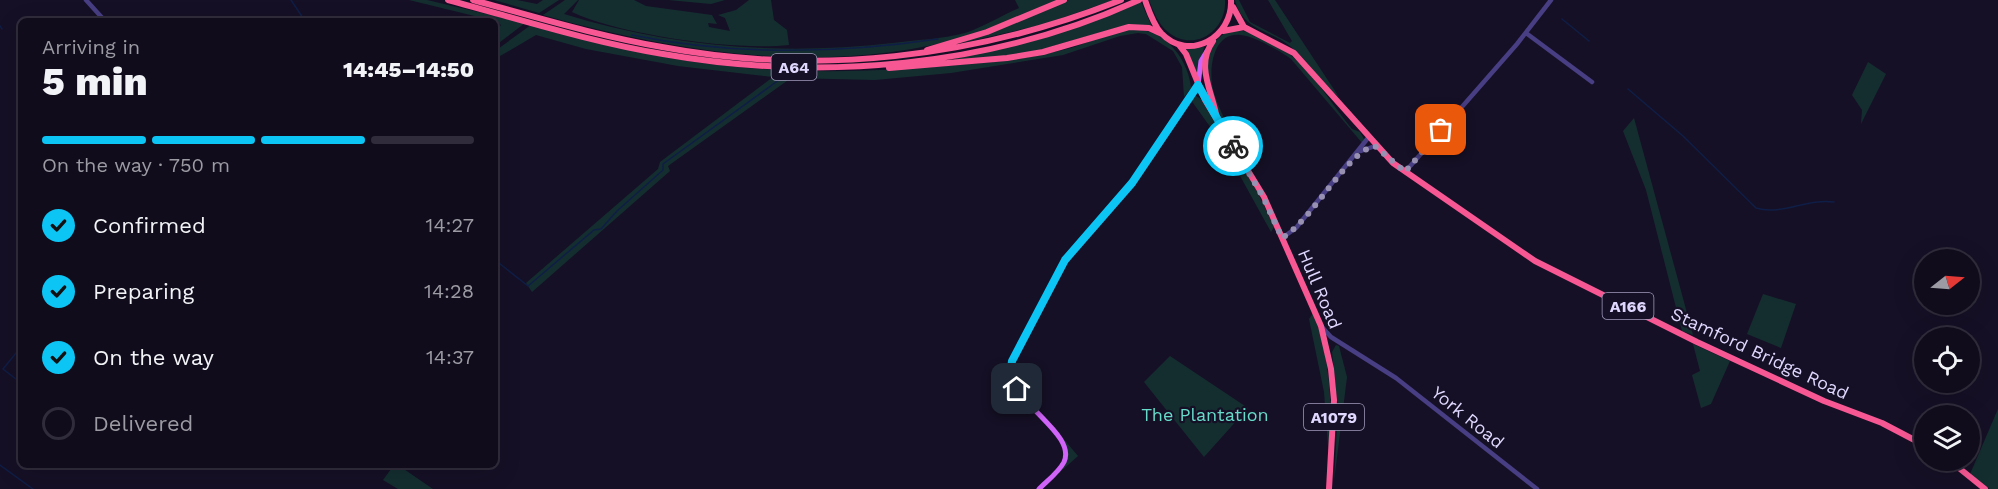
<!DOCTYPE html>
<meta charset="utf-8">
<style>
body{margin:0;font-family:"Work Sans",sans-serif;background:#191525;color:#f1f3f6;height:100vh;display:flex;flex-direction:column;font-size:22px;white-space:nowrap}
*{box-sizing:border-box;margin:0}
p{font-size:20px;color:#9c9ba3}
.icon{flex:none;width:33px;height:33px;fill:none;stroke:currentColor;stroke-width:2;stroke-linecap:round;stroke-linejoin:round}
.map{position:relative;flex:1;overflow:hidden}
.side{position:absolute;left:18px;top:18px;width:480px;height:450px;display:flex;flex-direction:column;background:#100c1c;border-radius:9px;box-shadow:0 6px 24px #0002,0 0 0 2px #302c3b}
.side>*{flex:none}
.needle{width:39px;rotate:73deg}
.buttons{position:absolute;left:1914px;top:249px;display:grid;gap:12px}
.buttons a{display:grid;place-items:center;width:66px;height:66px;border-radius:50%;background:#100c1c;box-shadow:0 6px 24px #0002,0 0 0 2px #302c3b;font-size:30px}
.pin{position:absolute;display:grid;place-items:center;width:51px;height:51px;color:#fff;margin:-26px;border-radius:12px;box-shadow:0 3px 9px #0006}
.courier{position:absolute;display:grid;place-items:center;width:60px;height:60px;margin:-30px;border:4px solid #0cc5f4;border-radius:50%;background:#fff;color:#222;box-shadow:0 2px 8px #0007}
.head em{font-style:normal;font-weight:800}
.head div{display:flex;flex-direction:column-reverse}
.head{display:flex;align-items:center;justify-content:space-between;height:102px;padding:0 24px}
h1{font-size:39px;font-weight:800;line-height:45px}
.bar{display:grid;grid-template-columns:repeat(4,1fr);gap:9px 6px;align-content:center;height:72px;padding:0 24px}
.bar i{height:8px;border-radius:4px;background:#302c3b}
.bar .selected{background:#0cc5f4}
.bar p{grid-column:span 4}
ol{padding:0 24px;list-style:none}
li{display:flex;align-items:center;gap:18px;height:66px}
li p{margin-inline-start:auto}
li .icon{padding:6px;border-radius:50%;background:#0cc5f4;color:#111;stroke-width:4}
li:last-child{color:#9c9ba3}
li i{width:33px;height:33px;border:3px solid #302c3b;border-radius:50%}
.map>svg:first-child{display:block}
</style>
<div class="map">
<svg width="1998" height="489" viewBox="0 0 1998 489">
<rect width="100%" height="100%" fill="#161026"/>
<path fill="#142e30" d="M409,0H427L525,23L495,46V32L501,25L495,21Z
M494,0H517L537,4L543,0H559L539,13Z
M565,0H578L564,14C671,47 781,56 893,43C916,40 942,39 965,33C983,27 1001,16 1019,8L1015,0H1059C1030,12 1000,27 970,36C828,76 682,54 543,15Z
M579,0H634L646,6L712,15L717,24L708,23L709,27L730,31L725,18L718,15L736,10L749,0H771L774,20L787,30L789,45C735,51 621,35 572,12Z
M668,0H725L711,4Z
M1069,0H1114L1041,25L952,45L982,36Z
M1149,0H1225C1227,31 1194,53 1168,32C1158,24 1154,12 1149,0Z
M1235,0H1239L1250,22L1290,43L1292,41L1268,0H1275L1339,97C1320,83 1309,61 1290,46C1269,29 1243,31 1235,0Z
M1141,2L1152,27L1130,24L1025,54L954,62V59L1100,19Z
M531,25C585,38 640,54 695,62C790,76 886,72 982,63C1010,61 1039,56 1067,49C1090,43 1117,27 1141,30C1168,33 1189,62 1191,88L1184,97L1182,67L1173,51L1146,34L1138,33L1120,36L1063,55L951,73L875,80L791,78L668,166L670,171L532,292L526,283L658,169L660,162L773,77L678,66L586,49L536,35L495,59V51Z
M1239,30C1300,45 1317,86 1352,129L1360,132L1365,141L1363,144L1291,59C1280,51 1254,36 1241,35C1211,31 1208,74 1214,93C1223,122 1242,149 1257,176L1215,106L1205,67L1213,43L1226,32Z
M1204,47L1198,78L1186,48Z
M1868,62L1886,74L1861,124L1862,110L1852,95Z
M1196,96L1201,99L1253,182L1274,227L1271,232L1223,145L1191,100Z
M1634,118L1693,335L1682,331L1646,190L1623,131Z
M1763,294L1796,304L1781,348L1747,334Z
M1314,312C1335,378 1332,421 1327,489L1328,446L1324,392L1309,319Z
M1693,344L1730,361L1711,404L1701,408L1692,375L1700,371Z
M1336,345L1339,346L1347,377L1334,481L1338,410L1332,352Z
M1170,356L1248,408L1204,457L1144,382Z
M1998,409V489H1990L1970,474Z
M1062,437L1078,456L1041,489L1065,462Z
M394,465H398L433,489H398L383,480Z"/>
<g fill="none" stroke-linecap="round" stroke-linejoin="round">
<path stroke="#0f1e46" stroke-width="1.5" d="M291,0L305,21
M1562,19L1589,41
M0,26L2,29
M632,35C734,56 836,54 938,39
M1628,89L1683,136L1756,208C1782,216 1807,198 1834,202
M495,260L528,286L594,230L601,229L617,211L663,170V164L783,77
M21,347L3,369L21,383
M0,465L33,489"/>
<path stroke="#473e83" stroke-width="4.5" d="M86,0L105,21
M1526,33L1592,82
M1361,151L1375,146
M1405,172L1517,44L1551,0
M1282,238L1296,228L1368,138
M1322,327L1331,337L1396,378L1537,489"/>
<path stroke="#d063f8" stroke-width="5" d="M1039,489C1047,481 1059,472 1064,462C1078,431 1001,400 1012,361L1065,259L1132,183L1198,85L1201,61L1207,51"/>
<path stroke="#f75894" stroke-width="6" d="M448,0C519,19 590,42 663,54C821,82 992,67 1139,0
M473,0C536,17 598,36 662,47C817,76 975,58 1121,0
M1145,0C1149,11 1153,24 1161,33C1189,63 1233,37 1231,0
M1233,7L1244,27
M1223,31L1244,27L1294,53L1393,163L1535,261L1697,342L1824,401L1882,423L1924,445
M1213,41C1196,65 1211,89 1216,114
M1179,45L1186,54L1205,100L1264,197L1321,326L1331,369L1334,400L1329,489
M927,50L987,32L1064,0
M889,68L1007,58L1043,52L1129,27L1149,28L1162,34
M1949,460L1985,489"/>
</g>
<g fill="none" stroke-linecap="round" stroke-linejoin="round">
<path stroke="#9991b2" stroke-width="6" stroke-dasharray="0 10.8" d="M1233,146L1263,197L1282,238C1313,220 1347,151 1375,146L1405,172L1441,130"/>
<path stroke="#0cc5f4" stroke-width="8" d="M1017,389L1010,377L1012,361L1065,260L1132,183L1198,85L1233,146"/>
</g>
<g text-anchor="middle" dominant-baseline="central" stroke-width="4.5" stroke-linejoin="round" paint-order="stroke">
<g fill="#161026" stroke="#a39bbc" stroke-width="1.5">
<rect x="771.5" y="54" width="45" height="26" rx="4.5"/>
<rect x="1602.5" y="293" width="51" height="26" rx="4.5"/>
<rect x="1304" y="404" width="60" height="26" rx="4.5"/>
</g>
<g font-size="16" font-weight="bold" fill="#dfd7fd">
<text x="794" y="67">A64</text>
<text x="1628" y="306">A166</text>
<text x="1334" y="417">A1079</text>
</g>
<g font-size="18" fill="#dfd7fd" stroke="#161026">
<text transform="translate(1320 289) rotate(67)">Hull Road</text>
<text transform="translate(1760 353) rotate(25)">Stamford Bridge Road</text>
<text transform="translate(1468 417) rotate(39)">York Road</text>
</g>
<g font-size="18" fill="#66dbc9" stroke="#161026">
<text x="1205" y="414">The Plantation</text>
</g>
</g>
</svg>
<div class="buttons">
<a><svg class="needle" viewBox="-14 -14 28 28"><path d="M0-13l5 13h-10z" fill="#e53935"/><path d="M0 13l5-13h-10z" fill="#9c9ba3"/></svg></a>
<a><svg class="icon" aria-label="locate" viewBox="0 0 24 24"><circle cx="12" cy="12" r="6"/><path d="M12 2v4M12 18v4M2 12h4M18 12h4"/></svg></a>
<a><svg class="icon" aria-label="layers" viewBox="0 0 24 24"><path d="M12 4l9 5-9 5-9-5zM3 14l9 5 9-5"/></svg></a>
</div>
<div class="pin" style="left:1441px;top:130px;background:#ea580c"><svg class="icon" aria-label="bag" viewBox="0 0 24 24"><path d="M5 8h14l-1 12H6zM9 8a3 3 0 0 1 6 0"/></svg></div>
<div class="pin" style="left:1017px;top:389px;background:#1f2937"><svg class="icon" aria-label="home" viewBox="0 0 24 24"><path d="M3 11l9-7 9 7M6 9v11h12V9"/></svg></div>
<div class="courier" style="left:1233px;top:146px"><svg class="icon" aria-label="bike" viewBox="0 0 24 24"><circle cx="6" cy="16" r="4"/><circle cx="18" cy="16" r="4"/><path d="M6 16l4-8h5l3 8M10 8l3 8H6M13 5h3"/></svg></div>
<section class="side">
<div class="head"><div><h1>5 min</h1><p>Arriving in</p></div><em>14:45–14:50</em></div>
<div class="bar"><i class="selected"></i><i class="selected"></i><i class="selected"></i><i></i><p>On the way · 750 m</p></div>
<ol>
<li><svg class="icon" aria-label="check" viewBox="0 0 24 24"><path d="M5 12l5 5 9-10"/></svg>Confirmed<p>14:27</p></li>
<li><svg class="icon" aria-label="check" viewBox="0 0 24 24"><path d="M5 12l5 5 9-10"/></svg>Preparing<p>14:28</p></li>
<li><svg class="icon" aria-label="check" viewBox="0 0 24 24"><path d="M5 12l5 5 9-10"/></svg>On the way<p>14:37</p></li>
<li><i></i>Delivered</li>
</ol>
</section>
</div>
